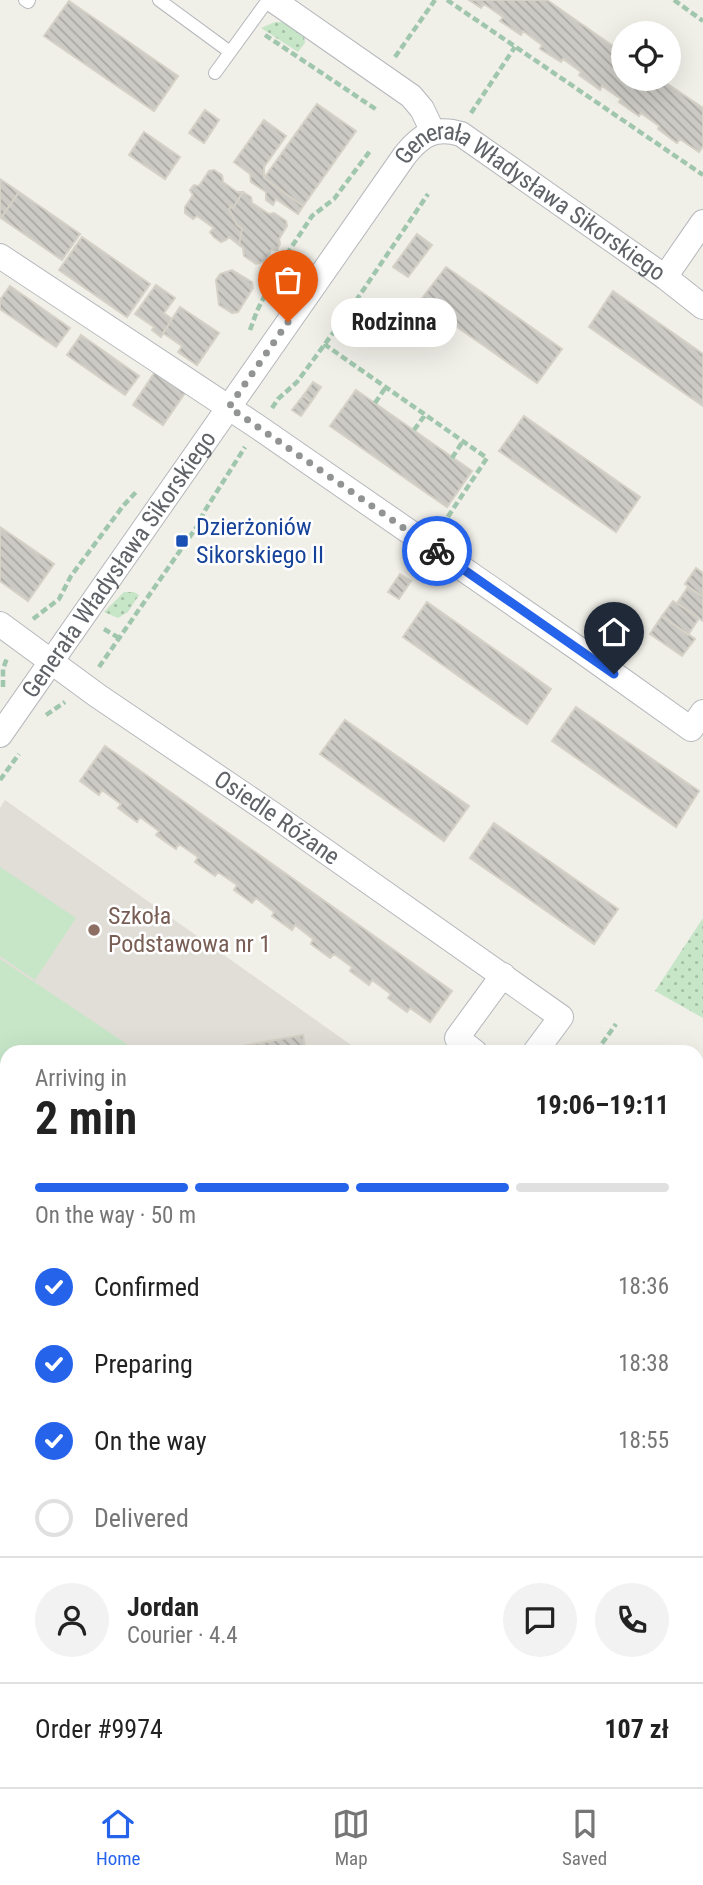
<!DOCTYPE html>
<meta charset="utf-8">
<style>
body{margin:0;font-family:"Roboto Condensed",sans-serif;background:#f2f2f2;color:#222;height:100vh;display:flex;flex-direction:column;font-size:26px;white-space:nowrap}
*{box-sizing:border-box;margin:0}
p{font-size:23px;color:#767676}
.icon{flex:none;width:38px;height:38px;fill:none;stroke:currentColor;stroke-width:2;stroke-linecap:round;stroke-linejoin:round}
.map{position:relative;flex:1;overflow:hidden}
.drawer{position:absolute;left:0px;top:1045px;width:704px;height:744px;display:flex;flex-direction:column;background:#fff;border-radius:21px 21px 0 0;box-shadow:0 7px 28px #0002}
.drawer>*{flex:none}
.fabs{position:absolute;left:611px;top:21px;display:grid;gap:14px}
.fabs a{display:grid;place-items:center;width:70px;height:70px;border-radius:50%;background:#fff;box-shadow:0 7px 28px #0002;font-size:35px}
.pin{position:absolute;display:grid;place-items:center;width:60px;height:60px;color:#fff;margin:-72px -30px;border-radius:50% 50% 50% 0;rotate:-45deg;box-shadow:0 0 7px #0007}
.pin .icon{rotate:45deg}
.courier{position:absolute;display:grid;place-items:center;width:70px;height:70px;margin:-35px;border:5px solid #2563eb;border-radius:50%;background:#fff;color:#222;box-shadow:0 2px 9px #0007}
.bubble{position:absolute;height:49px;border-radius:24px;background:#fff;box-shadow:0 7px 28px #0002;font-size:23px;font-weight:700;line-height:49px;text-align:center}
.head em{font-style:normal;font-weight:700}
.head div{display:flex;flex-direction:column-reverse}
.head{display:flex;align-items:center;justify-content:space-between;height:119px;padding:0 35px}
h1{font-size:46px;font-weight:700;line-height:52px}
.bar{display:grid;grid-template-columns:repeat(4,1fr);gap:10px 7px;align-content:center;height:84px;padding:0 35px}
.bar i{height:9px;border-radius:5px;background:#e0e0e0}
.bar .selected{background:#2563eb}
.bar p{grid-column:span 4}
.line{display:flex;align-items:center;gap:18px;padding:0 35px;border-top:2px solid #e0e0e0}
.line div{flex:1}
.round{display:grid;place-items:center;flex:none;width:74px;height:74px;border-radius:37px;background:#f2f2f2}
ol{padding:0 35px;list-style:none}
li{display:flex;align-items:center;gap:21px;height:77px}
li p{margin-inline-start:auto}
li .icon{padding:7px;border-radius:50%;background:#2563eb;color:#fff;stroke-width:4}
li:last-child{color:#767676}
li i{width:38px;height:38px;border:4px solid #e0e0e0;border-radius:50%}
.tabs{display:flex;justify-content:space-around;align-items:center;height:98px;border-top:2px solid #e0e0e0;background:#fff;font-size:19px;color:#767676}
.tabs a{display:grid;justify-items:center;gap:4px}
.tabs .selected{color:#2563eb}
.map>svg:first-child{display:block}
</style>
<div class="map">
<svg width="703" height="1787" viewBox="0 0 703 1787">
<defs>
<pattern id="green-dots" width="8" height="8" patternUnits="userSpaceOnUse" patternTransform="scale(1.75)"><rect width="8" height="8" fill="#c7e6c8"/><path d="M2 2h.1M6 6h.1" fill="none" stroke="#a5bea6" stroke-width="1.8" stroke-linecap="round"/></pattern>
<pattern id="building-back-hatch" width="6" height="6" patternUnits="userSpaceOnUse" patternTransform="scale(1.75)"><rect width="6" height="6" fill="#cccac4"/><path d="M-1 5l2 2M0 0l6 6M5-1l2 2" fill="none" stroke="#a9a8a3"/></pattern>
</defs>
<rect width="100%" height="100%" fill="#f0efe8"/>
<path fill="#e0ded6" d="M5,800L361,1052H7V1152L0,1144V808Z
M696,1307L699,1319L703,1322V1569L697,1578Z"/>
<path fill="url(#green-dots)" d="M275,22H283L304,36L305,43L298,52L261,28Z
M124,592H134L139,595L128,612L118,618L104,612Z
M703,918V1018L655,991Z"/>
<path fill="#c7e6c8" d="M0,867L76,918L35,980L0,956Z
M0,959L134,1049L133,1052H7V1103L0,1099Z"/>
<path fill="url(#building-back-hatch)" stroke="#d5d1c7" stroke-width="2" d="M469,0H547L623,53V79H660L703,108V146L699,152L680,139L677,143L658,129L659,126L641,113L639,116L619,102L621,99L602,86L600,90L579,75L581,72L563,59L561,62L540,49L542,45L523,31L521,35L500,21L503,17L484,4L481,8Z
M69,1L178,76L154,111L44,36Z
M317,104L356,131L303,206L264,178Z
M205,110L219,120L204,143L189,133Z
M264,120L286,136L264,167V178L303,206L298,214L276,199L273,205L266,200V192L251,182L250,174L234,162Z
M144,132L180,157L165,179L129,155Z
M214,170L222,175L223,182L237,192H243L233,208L231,206L229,209L237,225L242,229L239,245L229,237L226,240L221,242L214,237L210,232L214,228L197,216L193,219L185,213V207L193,195L190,190L194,185L199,186L209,171Z
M0,179L19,192L1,218L0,217Z
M19,192L80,234L62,260L1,218Z
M243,192L251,197L252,203L269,214L274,213L286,221L287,226L279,239L280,244L277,250H271L266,261L256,264L244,256L243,248L239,245L242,229L237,225L229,209L231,206L233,208Z
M417,234L432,245L408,277L393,267Z
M82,237L150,284L127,317L59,270Z
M446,267L562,349L537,383L420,301Z
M232,270L252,282L253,288L238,312L232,313L219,305L216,280L220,274Z
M156,285L175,298L164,313L172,319L161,337L152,330L154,327L135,314Z
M10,286L70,328L56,347L0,309V300Z
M613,291L703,354V406L589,327Z
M180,307L219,333L197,365L178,352L182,346L163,333Z
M366,310L379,319L364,340L352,331Z
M81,335L139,376L125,395L67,355Z
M157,369L187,390L163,425L133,405Z
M313,382L321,387L311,402L303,396Z
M356,390L472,471L447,507L330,426Z
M303,396L311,402L301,416L292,410Z
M524,416L640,497L616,532L499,451Z
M0,527L54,564L28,601L0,581Z
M696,568L703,573V597L685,584Z
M400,574L411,581L399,599L388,592Z
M688,587L703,597V621L677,603Z
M673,601L699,618L688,635L662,616Z
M427,602L551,689L527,724L403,637Z
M662,616L695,639L682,656L650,634Z
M576,707L699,791L676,827L552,741Z
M345,720L469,806L444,841L320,754Z
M105,746L452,991L430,1022L410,1008L407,1012L388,998L391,994L372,980L369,985L350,971L352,967L334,954L330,958L311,944L313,939L295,925L292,930L272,916L274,912L256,898L252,903L234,890L237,885L218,872L215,876L195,862L198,857L179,844L176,849L156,835L159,831L140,817L137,822L118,808L121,804L102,790L99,795L80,781Z
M494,823L618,909L594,944L470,858Z
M303,1035L306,1052H209Z
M0,1413L7,1418V1468L0,1463Z
M7,1527V1574L0,1569V1537Z
M71,1782H204L200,1787H79Z
M611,1782H694L702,1787H618Z"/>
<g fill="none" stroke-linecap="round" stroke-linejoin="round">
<defs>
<path id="lane" d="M25,0L28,2L29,0
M159,0L230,52
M215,73L268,0
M0,1185L7,1195"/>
<g id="street">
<path d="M273,0L411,96L422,109L433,132"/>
<path d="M0,256L258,427L583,652L691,729L703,712"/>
<path d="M665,277L703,307"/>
<path id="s1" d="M0,624L98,696L271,813L561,1017L535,1052"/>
<path id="s2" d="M0,735L405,155C421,135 435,126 461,134L665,277L703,222"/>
<path d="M475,1052L457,1038L503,975"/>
<path d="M501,1782L509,1787"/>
<path d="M264,1787L267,1782"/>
</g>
</defs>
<use href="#lane" stroke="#b5b8bc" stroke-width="14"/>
<use href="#street" stroke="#b5b8bc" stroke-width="26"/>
<path stroke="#a0c7ad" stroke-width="4.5" stroke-dasharray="7 3.5" stroke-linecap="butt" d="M447,0L703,175
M674,0L703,21
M265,35L377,110
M395,57L435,0
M471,113L515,47
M347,314L358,321
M250,330L257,311L281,263L312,216L334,199L370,151
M324,344L487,458L441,527
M375,403L386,387
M272,408L278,399L297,382L347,314L428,194
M414,430L425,415
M452,458L463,441
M33,619L59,599L71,576L123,506L137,491
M104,629L119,638
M99,667L198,525L204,512L245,447
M3,687V669L7,658
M46,715L65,702
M0,780L19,754
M596,1052L616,1024
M0,1233L7,1238
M696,1250L703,1241
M696,1259L703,1272
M0,1499L7,1503
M696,1607L703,1598
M451,1782L459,1787
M0,1783L6,1787
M563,1787L568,1782"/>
<use href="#lane" stroke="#fff" stroke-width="12"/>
<use href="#street" stroke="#fff" stroke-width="24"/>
</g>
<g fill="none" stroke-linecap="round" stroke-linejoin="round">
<path stroke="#929494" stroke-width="7" stroke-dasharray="0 12.6" d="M288,322L229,407L437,551"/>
<path stroke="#2563eb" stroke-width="9" d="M437,551L614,674"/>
</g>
<rect fill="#1a4fb4" stroke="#fff" stroke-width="2.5" x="175" y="534" width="14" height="14" rx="3.5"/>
<circle fill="#8d6e63" stroke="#fff" stroke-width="2.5" cx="94" cy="930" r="7"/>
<g text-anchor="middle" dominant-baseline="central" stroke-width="5" stroke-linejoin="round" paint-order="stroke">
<g font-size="24" fill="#5f6367" stroke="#fff">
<text stroke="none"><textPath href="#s2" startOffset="859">Generała Władysława Sikorskiego</textPath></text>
<text stroke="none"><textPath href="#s2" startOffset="208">Generała Władysława Sikorskiego</textPath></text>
<text stroke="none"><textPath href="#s1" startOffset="338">Osiedle Różane</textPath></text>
</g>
<g font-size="24" fill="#164399" stroke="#fff" text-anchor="start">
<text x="196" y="527">Dzierżoniów<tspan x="196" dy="28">Sikorskiego II</tspan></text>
</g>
<g font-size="24" fill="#785e54" stroke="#fff" text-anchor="start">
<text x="108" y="916">Szkoła<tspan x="108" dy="28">Podstawowa nr 1</tspan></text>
</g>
</g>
</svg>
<div class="fabs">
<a><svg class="icon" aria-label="locate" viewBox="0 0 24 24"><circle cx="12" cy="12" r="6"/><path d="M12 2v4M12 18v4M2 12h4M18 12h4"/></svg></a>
</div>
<div class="pin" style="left:288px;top:322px;background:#ea580c"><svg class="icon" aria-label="bag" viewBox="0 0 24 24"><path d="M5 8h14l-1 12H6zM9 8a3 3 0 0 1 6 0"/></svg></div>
<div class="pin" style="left:614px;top:674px;background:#1f2937"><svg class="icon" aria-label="home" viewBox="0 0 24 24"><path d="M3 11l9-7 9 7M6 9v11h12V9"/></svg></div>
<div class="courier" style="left:437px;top:551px"><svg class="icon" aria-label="bike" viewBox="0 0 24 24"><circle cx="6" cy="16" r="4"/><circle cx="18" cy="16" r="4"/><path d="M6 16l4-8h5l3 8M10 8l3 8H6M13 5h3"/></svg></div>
<div class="bubble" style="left:331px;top:298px;width:126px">Rodzinna</div>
<section class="drawer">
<div class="head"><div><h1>2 min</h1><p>Arriving in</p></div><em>19:06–19:11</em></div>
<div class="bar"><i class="selected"></i><i class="selected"></i><i class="selected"></i><i></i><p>On the way · 50 m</p></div>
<ol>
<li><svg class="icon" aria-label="check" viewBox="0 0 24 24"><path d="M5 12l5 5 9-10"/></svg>Confirmed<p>18:36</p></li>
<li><svg class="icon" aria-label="check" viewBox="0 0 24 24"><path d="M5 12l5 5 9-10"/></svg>Preparing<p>18:38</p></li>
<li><svg class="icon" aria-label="check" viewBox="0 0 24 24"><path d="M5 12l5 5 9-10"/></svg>On the way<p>18:55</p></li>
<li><i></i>Delivered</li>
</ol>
<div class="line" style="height:126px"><a class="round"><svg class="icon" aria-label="person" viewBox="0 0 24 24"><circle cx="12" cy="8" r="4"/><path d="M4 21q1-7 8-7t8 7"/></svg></a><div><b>Jordan</b><p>Courier · 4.4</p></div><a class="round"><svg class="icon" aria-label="chat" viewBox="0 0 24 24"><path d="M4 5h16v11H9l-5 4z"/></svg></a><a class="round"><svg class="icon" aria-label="phone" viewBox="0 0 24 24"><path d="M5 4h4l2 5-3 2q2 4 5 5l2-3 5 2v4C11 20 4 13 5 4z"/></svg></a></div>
<div class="line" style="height:91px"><div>Order #9974</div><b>107 zł</b></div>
</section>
</div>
<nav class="tabs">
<a class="selected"><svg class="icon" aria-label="home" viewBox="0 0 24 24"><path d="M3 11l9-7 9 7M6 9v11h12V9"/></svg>Home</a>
<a><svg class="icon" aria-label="map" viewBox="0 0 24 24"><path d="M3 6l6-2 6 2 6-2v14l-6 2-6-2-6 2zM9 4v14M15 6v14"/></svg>Map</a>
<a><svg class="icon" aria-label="saved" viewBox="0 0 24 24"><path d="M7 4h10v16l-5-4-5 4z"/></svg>Saved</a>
</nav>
